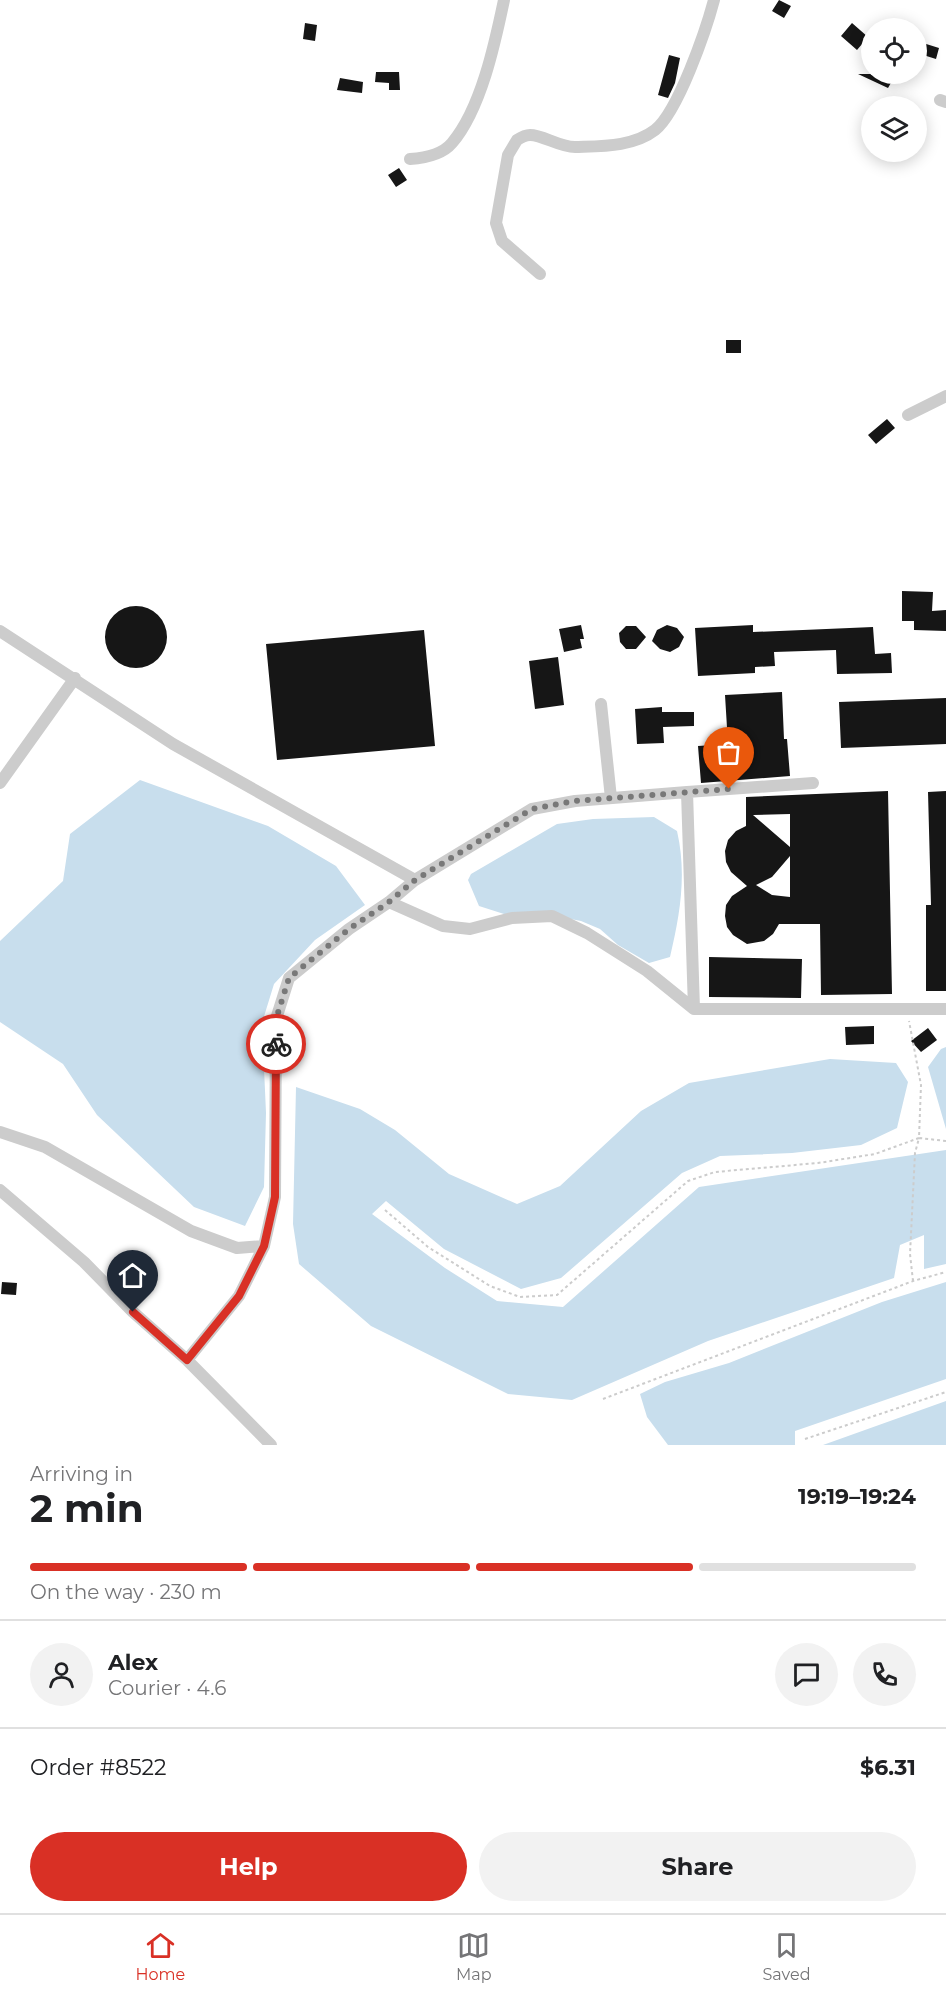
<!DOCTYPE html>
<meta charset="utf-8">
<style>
body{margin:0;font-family:Montserrat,sans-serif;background:#f2f2f2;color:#202124;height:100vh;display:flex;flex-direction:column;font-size:22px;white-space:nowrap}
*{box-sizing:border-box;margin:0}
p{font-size:20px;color:#757577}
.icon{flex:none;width:33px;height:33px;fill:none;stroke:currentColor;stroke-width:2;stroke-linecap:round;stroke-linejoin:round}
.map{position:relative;height:1445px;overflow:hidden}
.details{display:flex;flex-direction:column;background:#fff;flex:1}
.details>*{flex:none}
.buttons{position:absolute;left:861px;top:18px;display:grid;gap:12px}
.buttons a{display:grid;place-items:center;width:66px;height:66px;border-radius:50%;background:#fff;box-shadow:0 3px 15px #0003;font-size:30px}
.pin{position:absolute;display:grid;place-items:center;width:51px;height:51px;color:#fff;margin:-62px -26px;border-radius:50% 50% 50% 0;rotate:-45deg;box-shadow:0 0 6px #0007}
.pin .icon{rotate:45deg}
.courier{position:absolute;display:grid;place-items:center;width:60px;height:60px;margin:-30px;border:4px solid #d93025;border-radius:50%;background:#fff;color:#222;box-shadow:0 2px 8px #0007}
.headline em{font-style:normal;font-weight:700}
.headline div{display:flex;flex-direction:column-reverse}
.headline{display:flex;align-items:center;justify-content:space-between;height:102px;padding:0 30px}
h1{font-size:39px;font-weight:700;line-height:45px}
.bar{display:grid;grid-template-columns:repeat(4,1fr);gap:9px 6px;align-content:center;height:72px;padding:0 30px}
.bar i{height:8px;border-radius:4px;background:#e0e0e0}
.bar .current{background:#d93025}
.bar p{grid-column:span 4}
.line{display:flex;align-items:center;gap:15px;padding:0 30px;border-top:2px solid #e0e0e0}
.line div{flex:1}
.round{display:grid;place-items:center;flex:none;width:63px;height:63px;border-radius:32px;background:#f2f2f2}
.button{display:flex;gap:12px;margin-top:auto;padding:12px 30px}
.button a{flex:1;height:69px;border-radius:36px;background:#d93025;color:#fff;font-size:24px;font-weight:700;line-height:69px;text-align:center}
.button a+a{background:#f2f2f2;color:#202124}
.menu{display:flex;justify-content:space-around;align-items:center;height:84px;border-top:2px solid #e0e0e0;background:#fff;font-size:16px;color:#757577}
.menu a{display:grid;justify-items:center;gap:3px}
.menu .current{color:#d93025}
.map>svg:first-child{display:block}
</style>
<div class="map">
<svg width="946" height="1445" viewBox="0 0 946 1445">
<rect width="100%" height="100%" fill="#fff"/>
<path fill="#c8deed" d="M140,780L268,826L336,866L365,905L315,940L274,984L262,1023L266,1113L264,1187L245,1226L194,1207L97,1115L63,1064L0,1022V941L63,881L70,834Z
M654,817L677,831C687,874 680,915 670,957L649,963L618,945L600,929L581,921L545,914H504L479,906L468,880L471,874L557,824L593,819Z
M946,1047V1129L928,1067L941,1049Z
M830,1059L896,1063L908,1082L897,1128L861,1145L792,1153L720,1156L682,1173L561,1278L521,1289L444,1249L386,1201L372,1214L445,1268L497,1301L563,1307L699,1187L946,1150V1264L924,1269V1235L900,1245L894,1278L708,1341L572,1400L508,1394L371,1326L299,1264L293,1224L296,1087L360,1109L395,1130L449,1174L517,1204L560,1186L641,1111L689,1083Z
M946,1282V1379L795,1431V1445H668L647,1417L640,1394L665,1382L729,1363L882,1302Z
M946,1401V1445H823Z"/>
<path fill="#161616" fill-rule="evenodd" d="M779,0L791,6L784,18L772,11Z
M305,23L317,25L315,41L303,39Z
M852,23L868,37L857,50L841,36Z
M923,43L939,48L936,59L920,54Z
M669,55L680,58L675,83L668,98L658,95Z
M376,72H399L400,90H389V83L375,82Z
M858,74H896L888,88Z
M340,78L363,82L362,93L337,90Z
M399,168L407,180L396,187L388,175Z
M726,340H741V353H726Z
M887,419L895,428L876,444L868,435Z
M902,591L933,592L932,611L946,610V631L914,630V621H902Z
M105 637a31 31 0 1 1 62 0a31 31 0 1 1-62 0Z
M581,625L584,639H580L582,648L564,652L559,629Z
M667,625L677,628L684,637L679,647L670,652L660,649L652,641L657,630Z
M753,625V632L873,627L875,654L891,653L892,673L837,674L836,650L774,652L775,666L755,667V673L698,676L695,628Z
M626,626H636L646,637L636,649H626L620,642L619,633Z
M424,630L435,746L277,760L266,644Z
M558,657L564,705L535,709L529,661Z
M782,692L784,739H787L790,776L701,783L698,746L728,744L725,695Z
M946,698V744L841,748L839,702Z
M662,707V712H694V726L663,727L664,743L637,744L635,709Z
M888,791L892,994L821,995L820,924H779L773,934L764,941L747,944L733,935L727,927L725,916L726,905L732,896L747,886L731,872L726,862L725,851L728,840L736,831L746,826V797ZM790,814V847L753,815ZM790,856V897L772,895L756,885L772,877Z
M946,791V991H926V905H931L928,792Z
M709,957L802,959L801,998L709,997Z
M874,1026V1044L846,1045L845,1027Z
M928,1028L937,1040L921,1052L911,1041Z
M2,1282L17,1283L16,1295L1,1294Z"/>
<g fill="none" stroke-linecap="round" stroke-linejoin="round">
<path stroke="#ccc" stroke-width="2" stroke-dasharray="3 3" stroke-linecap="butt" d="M385,1210L428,1247L490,1286L520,1297L557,1295L688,1181L715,1172L818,1163L875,1154L919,1138L921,1085L909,1021
M913,1281L910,1254L915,1153L919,1138L946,1141
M603,1399L913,1281L946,1272
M805,1439L946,1392"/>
<path stroke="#ccc" stroke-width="12" d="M940,100L946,102
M410,159C425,158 442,155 452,143C481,109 495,43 504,0
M540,274L502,241L496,223L508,155L517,140C520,138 526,135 530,135C543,135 559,147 575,147C601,146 633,147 655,130C678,112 706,30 714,0
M908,415L946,396
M0,631L173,744L415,880L532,809L575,801L687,792L694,1009H946
M601,704L611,798
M0,783L75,678
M687,792L813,783
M389,902L443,926L470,929L512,918L552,916L587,933L647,971L694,1009
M0,1132L45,1147L191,1231L237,1248L264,1246
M0,1190L84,1262L133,1312L187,1360L271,1445
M187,1360L239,1296L264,1246L275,1197L276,1019L289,978L349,929L389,902L415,880"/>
</g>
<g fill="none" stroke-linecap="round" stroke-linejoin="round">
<path stroke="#787878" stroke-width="6" stroke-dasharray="0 10.8" d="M276,1044V1019L289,978L349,929L389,902L415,880L532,809L575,801L729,789"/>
<path stroke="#d93025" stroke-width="8" d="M133,1312L187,1360L239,1296L264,1246L275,1197L276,1044"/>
</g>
</svg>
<div class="buttons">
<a><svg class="icon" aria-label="locate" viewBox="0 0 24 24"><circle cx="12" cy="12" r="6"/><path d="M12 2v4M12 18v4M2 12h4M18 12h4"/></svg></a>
<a><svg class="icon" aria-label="layers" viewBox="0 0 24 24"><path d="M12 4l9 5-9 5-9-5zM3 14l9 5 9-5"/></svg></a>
</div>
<div class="pin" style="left:729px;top:789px;background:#ea580c"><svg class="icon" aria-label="bag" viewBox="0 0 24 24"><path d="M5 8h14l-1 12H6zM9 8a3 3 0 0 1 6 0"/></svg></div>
<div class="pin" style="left:133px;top:1312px;background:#1f2937"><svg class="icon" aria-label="home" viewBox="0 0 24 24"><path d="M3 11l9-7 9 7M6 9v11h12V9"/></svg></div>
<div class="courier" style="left:276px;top:1044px"><svg class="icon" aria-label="bike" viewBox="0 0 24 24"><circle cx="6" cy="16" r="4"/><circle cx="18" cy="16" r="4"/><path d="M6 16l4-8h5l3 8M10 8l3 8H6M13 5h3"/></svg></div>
</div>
<section class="details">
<div class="headline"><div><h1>2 min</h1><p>Arriving in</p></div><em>19:19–19:24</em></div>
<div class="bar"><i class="current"></i><i class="current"></i><i class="current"></i><i></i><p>On the way · 230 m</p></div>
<div class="line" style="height:108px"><a class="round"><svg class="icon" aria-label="person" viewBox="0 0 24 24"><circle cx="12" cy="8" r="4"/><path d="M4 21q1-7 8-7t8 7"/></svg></a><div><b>Alex</b><p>Courier · 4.6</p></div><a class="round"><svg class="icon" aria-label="chat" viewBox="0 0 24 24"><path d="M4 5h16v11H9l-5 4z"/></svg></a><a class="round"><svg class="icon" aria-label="phone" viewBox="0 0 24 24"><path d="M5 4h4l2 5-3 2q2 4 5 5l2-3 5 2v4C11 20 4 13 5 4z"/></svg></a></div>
<div class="line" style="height:78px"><div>Order #8522</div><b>$6.31</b></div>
<div class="button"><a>Help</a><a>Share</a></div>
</section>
<nav class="menu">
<a class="current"><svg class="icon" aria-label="home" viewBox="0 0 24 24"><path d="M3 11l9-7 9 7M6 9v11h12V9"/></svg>Home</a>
<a><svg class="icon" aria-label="map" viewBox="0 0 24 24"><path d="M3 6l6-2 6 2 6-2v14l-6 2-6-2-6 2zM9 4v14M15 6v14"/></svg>Map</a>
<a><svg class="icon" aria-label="saved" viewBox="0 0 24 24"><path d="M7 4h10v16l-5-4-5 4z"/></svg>Saved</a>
</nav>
